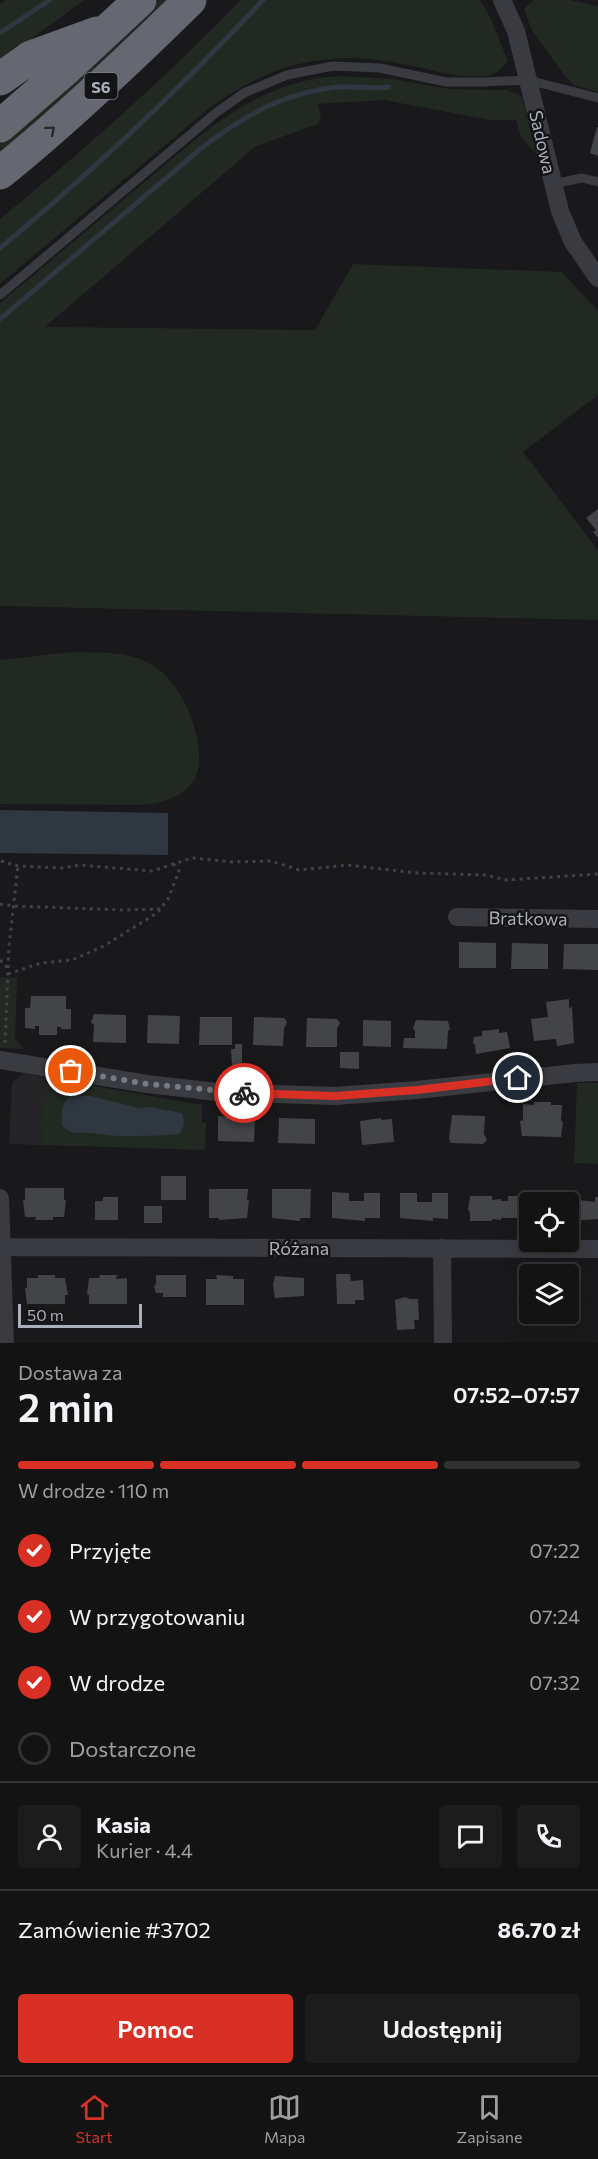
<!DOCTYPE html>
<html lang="pl">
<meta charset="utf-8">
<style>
body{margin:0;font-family:Commissioner,sans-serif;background:#1c1c1d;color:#f1f3f6;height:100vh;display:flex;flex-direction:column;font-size:22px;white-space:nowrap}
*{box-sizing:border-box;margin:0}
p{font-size:20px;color:#9d9ea0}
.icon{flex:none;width:33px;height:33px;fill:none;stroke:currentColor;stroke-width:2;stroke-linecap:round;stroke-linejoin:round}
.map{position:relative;height:1343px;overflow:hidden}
.side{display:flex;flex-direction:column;background:#131314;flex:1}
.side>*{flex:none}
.controls{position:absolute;left:519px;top:1192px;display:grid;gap:12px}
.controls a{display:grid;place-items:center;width:60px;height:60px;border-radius:6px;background:#131314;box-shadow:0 6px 24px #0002,0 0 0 2px #323234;font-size:30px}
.scale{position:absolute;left:18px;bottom:15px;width:124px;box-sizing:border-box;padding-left:6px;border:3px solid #abafbb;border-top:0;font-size:16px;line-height:21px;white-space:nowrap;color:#abafbb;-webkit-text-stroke:4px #141416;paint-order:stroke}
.pin{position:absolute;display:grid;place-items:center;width:51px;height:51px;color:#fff;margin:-26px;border:3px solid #fff;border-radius:50%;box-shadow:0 2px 6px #0007}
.courier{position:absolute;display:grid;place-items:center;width:60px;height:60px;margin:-30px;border:4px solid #d93025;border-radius:50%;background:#fff;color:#222;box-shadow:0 2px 8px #0007}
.summary em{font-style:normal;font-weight:600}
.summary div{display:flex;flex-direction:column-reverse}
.summary{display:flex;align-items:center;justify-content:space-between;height:102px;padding:0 18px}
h1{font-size:39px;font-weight:600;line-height:45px}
.bar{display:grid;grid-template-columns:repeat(4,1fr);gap:9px 6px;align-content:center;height:72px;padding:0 18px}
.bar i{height:8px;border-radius:4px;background:#323234}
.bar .selected{background:#d93025}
.bar p{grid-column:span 4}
.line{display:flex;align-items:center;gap:15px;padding:0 18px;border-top:2px solid #323234}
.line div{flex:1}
.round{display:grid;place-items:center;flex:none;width:63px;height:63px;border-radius:6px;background:#1c1c1d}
ol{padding:0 18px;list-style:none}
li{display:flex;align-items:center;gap:18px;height:66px}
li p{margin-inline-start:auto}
li .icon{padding:6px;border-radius:50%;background:#d93025;color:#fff;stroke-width:4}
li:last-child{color:#9d9ea0}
li i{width:33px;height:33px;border:3px solid #323234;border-radius:50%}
.cta{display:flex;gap:12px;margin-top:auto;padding:12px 18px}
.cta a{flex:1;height:69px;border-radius:6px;background:#d93025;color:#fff;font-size:24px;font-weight:600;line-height:69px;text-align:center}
.cta a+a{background:#1c1c1d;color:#f1f3f6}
.dock{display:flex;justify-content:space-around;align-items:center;height:84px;border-top:2px solid #323234;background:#131314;font-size:16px;color:#9d9ea0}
.dock a{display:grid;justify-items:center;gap:3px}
.dock .selected{color:#d93025}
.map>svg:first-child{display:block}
</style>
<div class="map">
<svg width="598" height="1343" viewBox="0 0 598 1343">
<rect width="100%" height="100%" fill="#19191b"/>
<path fill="#252528" d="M23,1073L44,1077L41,1145L9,1144L12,1083Z"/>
<path fill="#212922" d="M6,0H84L0,62V4Z
M159,0H172L0,155V144L51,101Z
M241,0H480L490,17L508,61C503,67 498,73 490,75C465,80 437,71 412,66C386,60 357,56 330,59C283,63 245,82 208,109L0,284V219C84,150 165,78 241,0Z
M534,0H570L598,6V92L574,85L565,76L531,29L524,9Z
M339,76L393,79L449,89L508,90L522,97L536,154L521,137L516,120H490L384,100L318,104L321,118L318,124L256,146L45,327L315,330L353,264L562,272L598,311V395L523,452L598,550V620L0,606V303L202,134C244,102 286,79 339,76Z
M72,652C101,653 132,650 157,668C184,686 213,754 192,783C180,798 162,803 143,805L0,804V660Z
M0,977L17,978L15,1038L24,1049L0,1048Z
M44,1077L202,1105V1123H206L205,1150L41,1145Z
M577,1083H598V1164L574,1163Z"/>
<path fill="#2f3740" d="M0,810L168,813V855L0,853Z
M70,1096H91L138,1108L150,1107L182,1113C185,1122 185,1127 179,1134C160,1136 140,1136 121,1136C103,1136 90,1131 72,1133L62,1126C62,1113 60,1105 70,1096Z"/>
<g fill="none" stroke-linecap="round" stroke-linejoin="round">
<path stroke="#2f3740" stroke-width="5" d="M0,33L50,0
M0,248C93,171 181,88 263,0
M0,319L204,146C246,115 285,92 338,87C355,86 373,89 389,87"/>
</g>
<path fill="#434448" d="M597,127H598V156L590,153Z
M598,509V538L593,532L596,530L586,518Z
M459,942L496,943V968H459Z
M512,943L548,944V969H511Z
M564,944H598V970L563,969Z
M31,996H66V1009H71V1029H61V1027H57V1035H39V1026H35V1029L25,1028V1008H30Z
M569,999V1008L572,1007L574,1043L557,1046L556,1039L534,1041L531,1019L548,1017L546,1002Z
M94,1014L126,1015V1043L93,1042L94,1025L91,1022Z
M148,1015L180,1016L179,1044L147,1043Z
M200,1017H232V1045H199Z
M254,1017L284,1018L287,1022L284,1029L283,1046L253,1045Z
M307,1018L337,1019L340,1023L337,1029V1047H306Z
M363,1020L391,1021V1047L363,1046Z
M416,1020L448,1021L450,1029L448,1031L447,1049L403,1048L404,1038H415V1031L413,1028Z
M499,1029V1033L507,1032L510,1048L476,1054L475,1045L473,1043L474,1037L482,1036V1031Z
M235,1044H242V1066L232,1065L231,1049H235Z
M340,1052H359V1069L340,1068Z
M534,1102H551V1105H562L561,1120L563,1123L561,1137L522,1136L520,1121L523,1120V1104L534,1105Z
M452,1115L485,1116L484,1134L487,1140L483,1144L451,1143L449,1139Z
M218,1116L255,1118L254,1142L218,1141Z
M279,1118L315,1119V1144L278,1143Z
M381,1118V1120L392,1119L394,1142L362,1145L360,1121Z
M161,1176H186V1200H161Z
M25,1188H64V1200H66L64,1217H53V1220H35L36,1217H25L23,1200H25Z
M209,1189H248L247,1200H249L247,1218L219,1220V1218H209Z
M272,1189H311L310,1218H300V1221L272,1218Z
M332,1192L349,1193V1201H364V1193H380V1218H365V1221L332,1218Z
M400,1193H417V1202H432V1193H448V1219L433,1218V1221L400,1218Z
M470,1196H492V1200L501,1199V1201H508V1196H529V1218H501V1220L492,1219V1221H470V1212L468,1210Z
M557,1196H579V1200L595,1202V1197H598V1219L568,1221V1203H557Z
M103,1197H118V1220H95V1201H103Z
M144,1206H162V1223H144Z
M336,1274H350L351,1281L363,1280L364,1300H355V1304H337Z
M38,1275H55V1278H65L68,1295H65V1304H27L25,1288H27V1278H38Z
M100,1275H117L116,1279L127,1278V1304H89V1295H87L89,1278H99Z
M156,1275H186V1297H163V1293H156L154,1286L156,1284Z
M216,1275L233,1276V1279H244V1305H206V1279H217Z
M275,1276L304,1278V1296L275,1298L273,1285Z
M405,1297L410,1299H418L419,1320H414L415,1329L397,1330L395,1300Z"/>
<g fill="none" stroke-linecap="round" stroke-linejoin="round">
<path stroke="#404247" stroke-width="3" stroke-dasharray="3 4.5" stroke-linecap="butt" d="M1,861L18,866L62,868L79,865L152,871L192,858L232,862L271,861L299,870L347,865L417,873L486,875L506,880L598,874
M0,904L15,906L124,910L160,909
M0,960L7,967
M8,974L41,963L72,960L102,947L157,913L168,899L179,871L174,864
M5,1043L9,946L18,866"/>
<path stroke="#3a3b40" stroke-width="9" d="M553,184L582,178L598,182
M0,295L217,112L244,93L287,75L333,66L380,68L446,82H484L528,80L598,98"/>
<path stroke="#3a3b40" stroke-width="18" d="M502,0L516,31L560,211L573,242L598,278
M457,917L598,919
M0,1060L147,1084L217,1092L335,1096L417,1090L575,1073L598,1072
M0,1198L5,1343
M0,1247L598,1249
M442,1248L443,1343"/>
<path stroke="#666871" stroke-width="33" d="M0,79L31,57L97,33
M0,126L68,67L140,0
M0,173C67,119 129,60 190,0"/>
</g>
<defs><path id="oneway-chevron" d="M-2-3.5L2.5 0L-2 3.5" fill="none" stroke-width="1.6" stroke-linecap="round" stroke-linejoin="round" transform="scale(1.5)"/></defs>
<use stroke="#28292d" href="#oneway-chevron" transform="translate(51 130) rotate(-40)"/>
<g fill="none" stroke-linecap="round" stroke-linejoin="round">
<path stroke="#787a83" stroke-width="6" stroke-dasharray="0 10.8" d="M71,1071L147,1084L244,1093"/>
<path stroke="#d93025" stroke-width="8" d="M244,1093L335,1096L417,1090L518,1078"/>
</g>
<g text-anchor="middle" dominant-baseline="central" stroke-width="5" stroke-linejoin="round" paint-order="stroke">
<rect fill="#141416" stroke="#7e808a" stroke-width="1.5" x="84.5" y="73" width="33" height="26" rx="4.5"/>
<g font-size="16" font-weight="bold" fill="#abafbb">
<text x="101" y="86">S6</text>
</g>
<g font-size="18" fill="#abafbb" stroke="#141416">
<text transform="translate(543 142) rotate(77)">Sadowa</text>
<text transform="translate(528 918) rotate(1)">Bratkowa</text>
<text x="299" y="1248">Różana</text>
</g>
</g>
</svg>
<div class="controls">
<a><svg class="icon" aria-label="locate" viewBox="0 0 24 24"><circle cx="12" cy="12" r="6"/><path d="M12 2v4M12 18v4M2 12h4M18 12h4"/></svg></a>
<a><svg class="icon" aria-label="layers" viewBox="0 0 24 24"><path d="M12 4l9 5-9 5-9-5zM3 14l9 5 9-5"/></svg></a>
</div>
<div class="scale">50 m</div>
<div class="pin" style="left:71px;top:1071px;background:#ea580c"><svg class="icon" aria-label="bag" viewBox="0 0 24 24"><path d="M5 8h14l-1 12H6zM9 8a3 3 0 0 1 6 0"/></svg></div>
<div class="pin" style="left:518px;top:1078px;background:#1f2937"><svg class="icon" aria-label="home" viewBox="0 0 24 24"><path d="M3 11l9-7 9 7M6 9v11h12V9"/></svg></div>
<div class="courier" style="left:244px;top:1093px"><svg class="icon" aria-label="bike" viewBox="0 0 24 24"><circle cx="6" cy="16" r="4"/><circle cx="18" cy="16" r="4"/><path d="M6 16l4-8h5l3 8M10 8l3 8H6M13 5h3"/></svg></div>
</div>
<section class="side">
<div class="summary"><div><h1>2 min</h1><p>Dostawa za</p></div><em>07:52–07:57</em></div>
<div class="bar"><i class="selected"></i><i class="selected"></i><i class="selected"></i><i></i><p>W drodze · 110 m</p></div>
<ol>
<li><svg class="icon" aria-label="check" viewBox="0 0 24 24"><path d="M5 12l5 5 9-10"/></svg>Przyjęte<p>07:22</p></li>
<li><svg class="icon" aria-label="check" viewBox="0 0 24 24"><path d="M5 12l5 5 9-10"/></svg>W przygotowaniu<p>07:24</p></li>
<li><svg class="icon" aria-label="check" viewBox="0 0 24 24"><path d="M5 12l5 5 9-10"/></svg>W drodze<p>07:32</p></li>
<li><i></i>Dostarczone</li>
</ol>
<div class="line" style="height:108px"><a class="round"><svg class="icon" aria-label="person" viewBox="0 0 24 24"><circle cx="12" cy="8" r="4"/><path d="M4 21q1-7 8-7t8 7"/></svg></a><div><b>Kasia</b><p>Kurier · 4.4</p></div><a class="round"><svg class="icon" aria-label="chat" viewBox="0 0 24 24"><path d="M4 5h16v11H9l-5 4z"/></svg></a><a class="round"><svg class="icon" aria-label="phone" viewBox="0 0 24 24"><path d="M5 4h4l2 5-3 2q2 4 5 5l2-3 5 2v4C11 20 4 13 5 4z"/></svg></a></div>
<div class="line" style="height:78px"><div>Zamówienie #3702</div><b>86.70 zł</b></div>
<div class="cta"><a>Pomoc</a><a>Udostępnij</a></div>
</section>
<nav class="dock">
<a class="selected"><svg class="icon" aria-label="home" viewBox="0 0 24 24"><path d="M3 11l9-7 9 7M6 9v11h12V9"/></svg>Start</a>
<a><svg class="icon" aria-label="map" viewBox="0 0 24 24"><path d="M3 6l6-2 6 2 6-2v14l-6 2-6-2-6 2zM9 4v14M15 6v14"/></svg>Mapa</a>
<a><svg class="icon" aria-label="saved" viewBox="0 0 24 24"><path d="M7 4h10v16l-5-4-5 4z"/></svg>Zapisane</a>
</nav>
